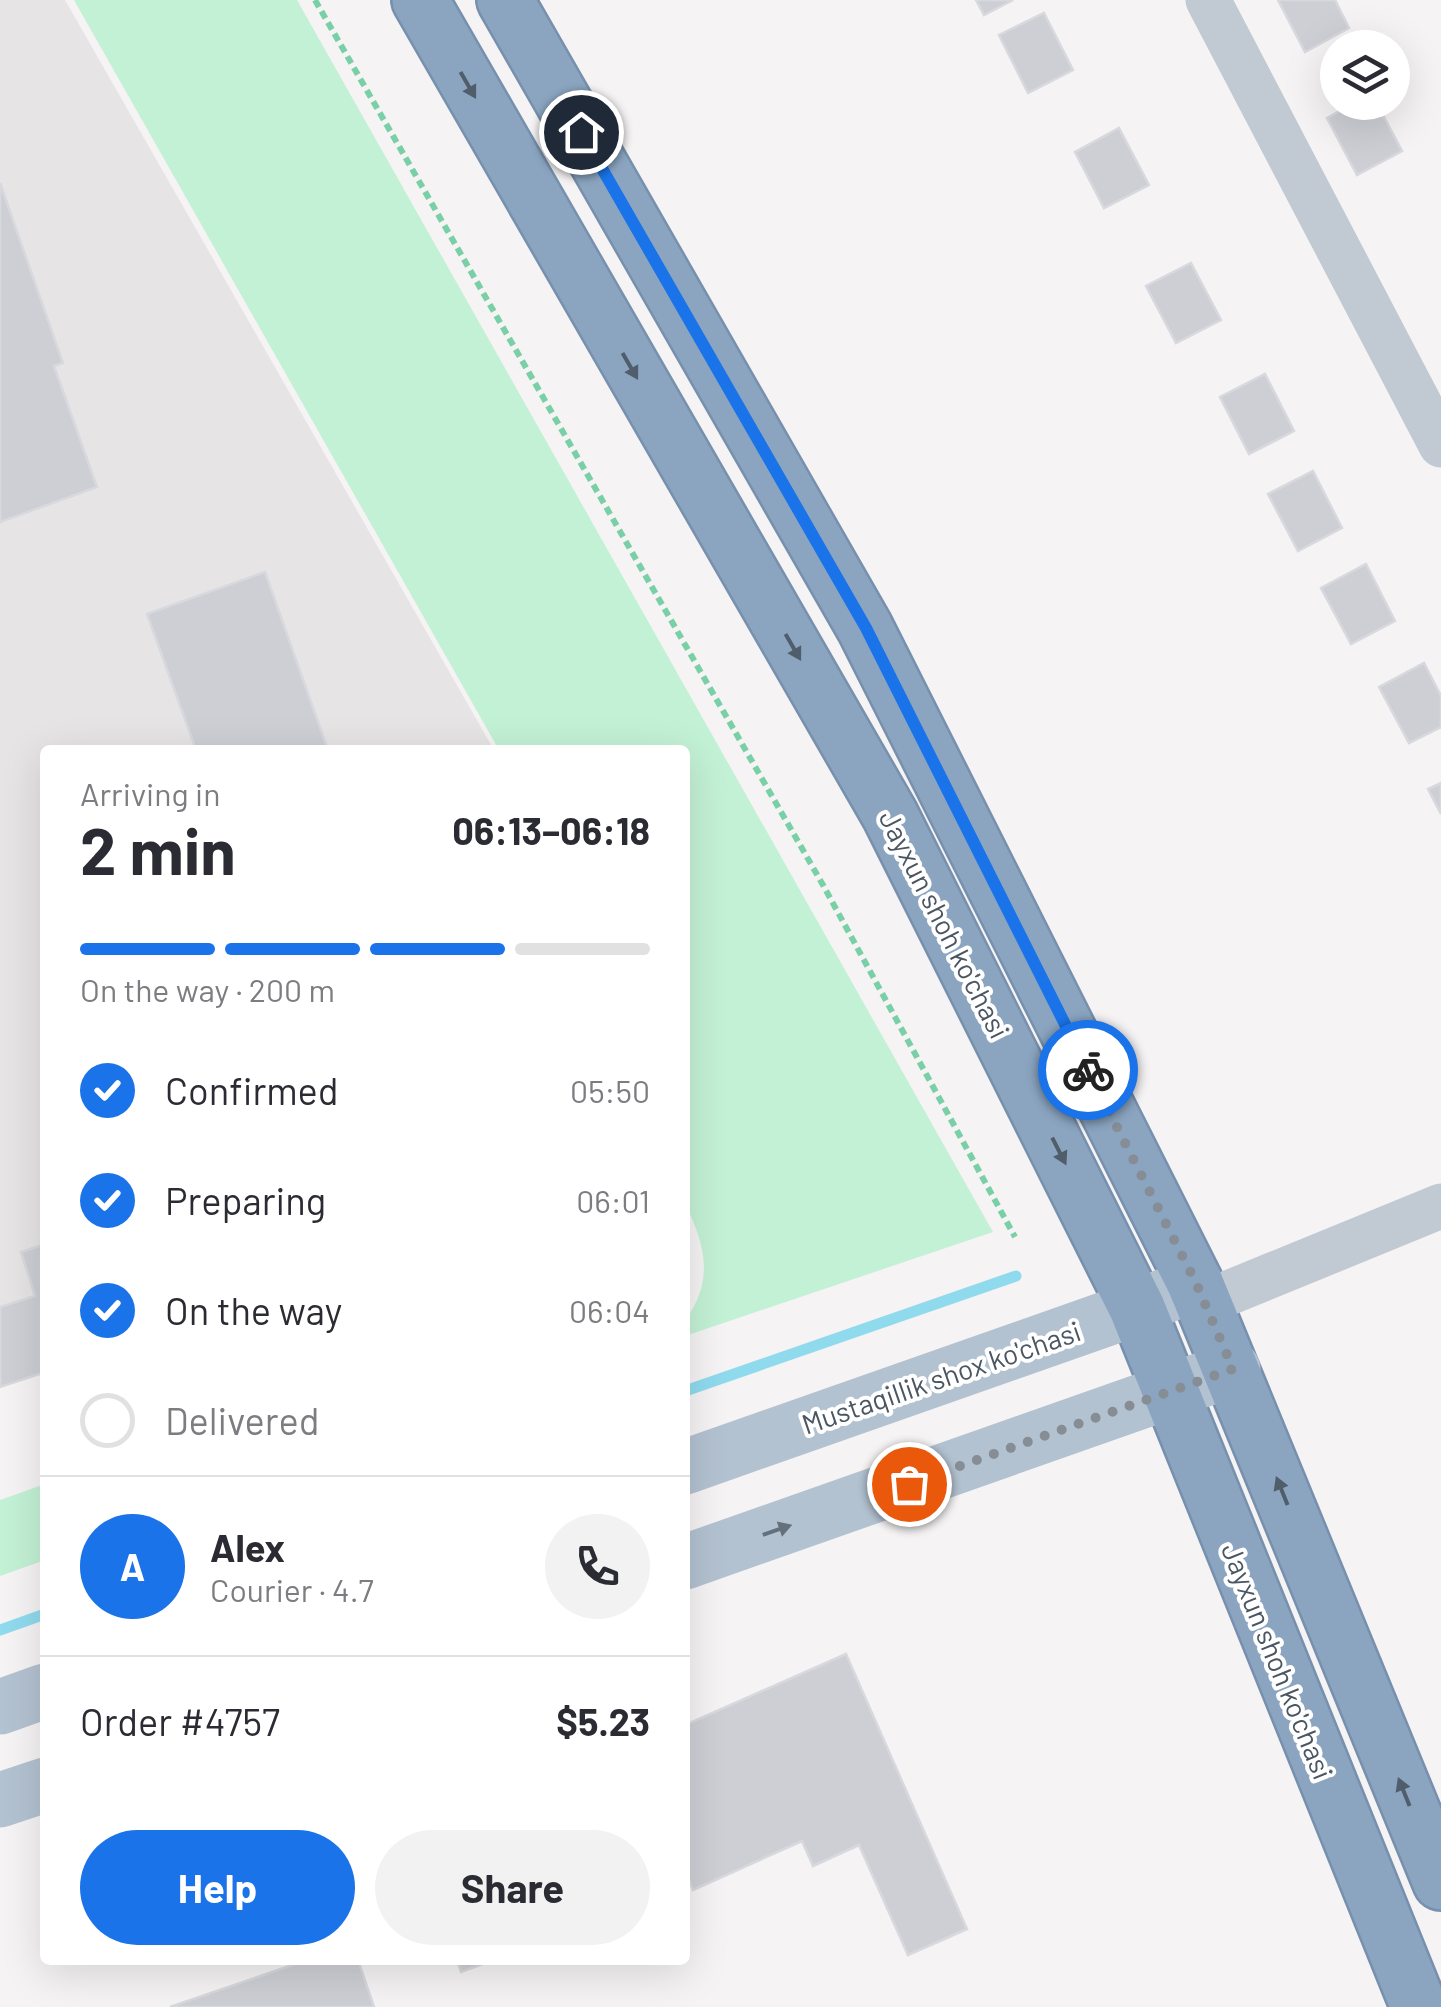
<!DOCTYPE html>
<meta charset="utf-8">
<style>
body{margin:0;font-family:Barlow,sans-serif;background:#f2f2f3;color:#2b2b33;height:100vh;display:flex;flex-direction:column;font-size:38px;white-space:nowrap}
*{box-sizing:border-box;margin:0}
p{font-size:32px;color:#7c7c81}
.icon{flex:none;width:55px;height:55px;fill:none;stroke:currentColor;stroke-width:2;stroke-linecap:round;stroke-linejoin:round}
.map{position:relative;flex:1;overflow:hidden}
.sheet{position:absolute;left:40px;top:745px;width:650px;height:1220px;display:flex;flex-direction:column;background:#fff;border-radius:10px;box-shadow:0 10px 40px #0002}
.sheet>*{flex:none}
.buttons{position:absolute;left:1320px;top:30px;display:grid;gap:20px}
.buttons a{display:grid;place-items:center;width:90px;height:90px;border-radius:50%;background:#fff;box-shadow:0 10px 40px #0002;font-size:50px}
.pin{position:absolute;display:grid;place-items:center;width:85px;height:85px;color:#fff;margin:-42px;border:5px solid #fff;border-radius:50%;box-shadow:0 2px 10px #0007}
.courier{position:absolute;display:grid;place-items:center;width:100px;height:100px;margin:-50px;border:8px solid #1a73e8;border-radius:50%;background:#fff;color:#222;box-shadow:0 2px 12px #0007}
.head em{font-style:normal;font-weight:700}
.head div{display:flex;flex-direction:column-reverse}
.head{display:flex;align-items:center;justify-content:space-between;height:170px;padding:0 40px}
h1{font-size:65px;font-weight:700;line-height:75px}
.bar{display:grid;grid-template-columns:repeat(4,1fr);gap:15px 10px;align-content:center;height:120px;padding:0 40px}
.bar i{height:12px;border-radius:8px;background:#e1e1e2}
.bar .active{background:#1a73e8}
.bar p{grid-column:span 4}
.line{display:flex;align-items:center;gap:25px;padding:0 40px;border-top:2px solid #e1e1e2}
.line div{flex:1}
.round{display:grid;place-items:center;flex:none;width:105px;height:105px;border-radius:52px;background:#f2f2f3}
ol{padding:0 40px;list-style:none}
li{display:flex;align-items:center;gap:30px;height:110px}
li p{margin-inline-start:auto}
li .icon{padding:10px;border-radius:50%;background:#1a73e8;color:#fff;stroke-width:4}
li:last-child{color:#7c7c81}
li i{width:55px;height:55px;border:5px solid #e1e1e2;border-radius:50%}
.cta{display:flex;gap:20px;margin-top:auto;padding:20px 40px}
.cta a{flex:1;height:115px;border-radius:60px;background:#1a73e8;color:#fff;font-size:40px;font-weight:700;line-height:115px;text-align:center}
.cta a+a{background:#f2f2f3;color:#2b2b33}
.map>svg:first-child{display:block}
</style>
<div class="map">
<svg width="1441" height="2007" viewBox="0 0 1441 2007">
<rect width="100%" height="100%" fill="#f5f3f3"/>
<path fill="#e6e4e5" d="M0,0H65L494,750H45V1372L0,1387Z"/>
<path fill="#c3f1d5" d="M74,0H297L993,1232L685,1336C685,1319 690,1315 697,1300C712,1266 700,1235 685,1203V750H499Z
M45,1484V1560L0,1576V1500Z"/>
<g fill="none" stroke-linecap="round" stroke-linejoin="round">
<path stroke="#90daee" stroke-width="11" d="M685,1391L1016,1276
M0,1630L45,1614"/>
</g>
<path fill="#cdcfd5" stroke="#d7d9de" stroke-width="2.5" d="M976,0H1013L984,15Z
M1278,0H1335L1349,28L1305,52Z
M1044,13L1073,70L1028,93L999,35Z
M1356,102H1376L1402,151L1357,175L1327,118Z
M1119,128L1149,185L1104,208L1075,152Z
M0,183L63,363L54,366L97,487L0,522Z
M1191,263L1221,320L1176,343L1146,286Z
M1265,374L1294,431L1249,454L1220,397Z
M1313,471L1342,528L1298,551L1268,494Z
M1366,564L1395,621L1351,644L1321,588Z
M265,572L328,750H196L147,614Z
M1424,663L1441,696V727L1409,743L1379,687Z
M1441,783V814L1428,789Z
M45,1244V1372L0,1387V1307L35,1296L21,1252Z
M846,1654L967,1929L908,1955L859,1845L813,1866L802,1841L693,1890L685,1870V1725Z
M307,1960H358L374,2007H170Z
M457,1960H494L461,1972Z"/>
<g fill="none" stroke-linecap="round" stroke-linejoin="round">
<defs>
<path id="highway" d="M420,0L890,815L1137,1308L1419,2007
M505,0L865,628L1195,1283L1441,1882"/>
</defs>
<use href="#highway" stroke="#7690ad" stroke-width="60"/>
<path stroke="#7ad0a6" stroke-width="6" stroke-dasharray="8 5" stroke-linecap="butt" d="M315,0L823,885L1015,1237"/>
<path stroke="#c1cad2" stroke-width="45" d="M1208,0L1441,445
M1204,1303L1441,1206"/>
<path stroke="#b3c2d1" stroke-width="55" d="M685,1467L1137,1308L1195,1283
M685,1562L1233,1369
M0,1707L45,1691
M0,1800L45,1785"/>
<use href="#highway" stroke="#8ba5c1" stroke-width="55"/>
</g>
<defs><path id="oneway-solid" d="M-6-.8H1V-3.2L6.5 0L1 3.2V.8H-6Z" transform="scale(2.5)"/></defs>
<g fill="#505e6b">
<use href="#oneway-solid" transform="translate(468 85) rotate(60)"/>
<use href="#oneway-solid" transform="translate(630 366) rotate(60)"/>
<use href="#oneway-solid" transform="translate(793 647) rotate(60)"/>
<use href="#oneway-solid" transform="translate(1059 1151) rotate(63)"/>
<use href="#oneway-solid" transform="translate(1282 1491) rotate(-112)"/>
<use href="#oneway-solid" transform="translate(1404 1792) rotate(-112)"/>
</g>
<use fill="#64717d" href="#oneway-solid" transform="translate(777 1530) rotate(-19)"/>
<g fill="none" stroke-linecap="round" stroke-linejoin="round">
<path stroke="#868d94" stroke-width="10" stroke-dasharray="0 18" d="M909,1484L1233,1369L1196,1283L1088,1070"/>
<path stroke="#1a73e8" stroke-width="12" d="M581,132L866,628L1088,1070"/>
</g>
<g text-anchor="middle" dominant-baseline="central" stroke-width="8" stroke-linejoin="round" paint-order="stroke">
<g font-size="28" fill="#4a5661" stroke="#fff">
<text transform="translate(945 924) rotate(63)">Jayxun shoh ko'chasi</text>
<text transform="translate(941 1377) rotate(-19)">Mustaqillik shox ko'chasi</text>
<text transform="translate(1278 1661) rotate(68)">Jayxun shoh ko'chasi</text>
</g>
</g>
</svg>
<div class="buttons">
<a><svg class="icon" aria-label="layers" viewBox="0 0 24 24"><path d="M12 4l9 5-9 5-9-5zM3 14l9 5 9-5"/></svg></a>
</div>
<div class="pin" style="left:909px;top:1484px;background:#ea580c"><svg class="icon" aria-label="bag" viewBox="0 0 24 24"><path d="M5 8h14l-1 12H6zM9 8a3 3 0 0 1 6 0"/></svg></div>
<div class="pin" style="left:581px;top:132px;background:#1f2937"><svg class="icon" aria-label="home" viewBox="0 0 24 24"><path d="M3 11l9-7 9 7M6 9v11h12V9"/></svg></div>
<div class="courier" style="left:1088px;top:1070px"><svg class="icon" aria-label="bike" viewBox="0 0 24 24"><circle cx="6" cy="16" r="4"/><circle cx="18" cy="16" r="4"/><path d="M6 16l4-8h5l3 8M10 8l3 8H6M13 5h3"/></svg></div>
<section class="sheet">
<div class="head"><div><h1>2 min</h1><p>Arriving in</p></div><em>06:13–06:18</em></div>
<div class="bar"><i class="active"></i><i class="active"></i><i class="active"></i><i></i><p>On the way · 200 m</p></div>
<ol>
<li><svg class="icon" aria-label="check" viewBox="0 0 24 24"><path d="M5 12l5 5 9-10"/></svg>Confirmed<p>05:50</p></li>
<li><svg class="icon" aria-label="check" viewBox="0 0 24 24"><path d="M5 12l5 5 9-10"/></svg>Preparing<p>06:01</p></li>
<li><svg class="icon" aria-label="check" viewBox="0 0 24 24"><path d="M5 12l5 5 9-10"/></svg>On the way<p>06:04</p></li>
<li><i></i>Delivered</li>
</ol>
<div class="line" style="height:180px"><b class="round" style="background:#1a73e8;color:#fff">A</b><div><b>Alex</b><p>Courier · 4.7</p></div><a class="round"><svg class="icon" aria-label="phone" viewBox="0 0 24 24"><path d="M5 4h4l2 5-3 2q2 4 5 5l2-3 5 2v4C11 20 4 13 5 4z"/></svg></a></div>
<div class="line" style="height:130px"><div>Order #4757</div><b>$5.23</b></div>
<div class="cta"><a>Help</a><a>Share</a></div>
</section>
</div>
